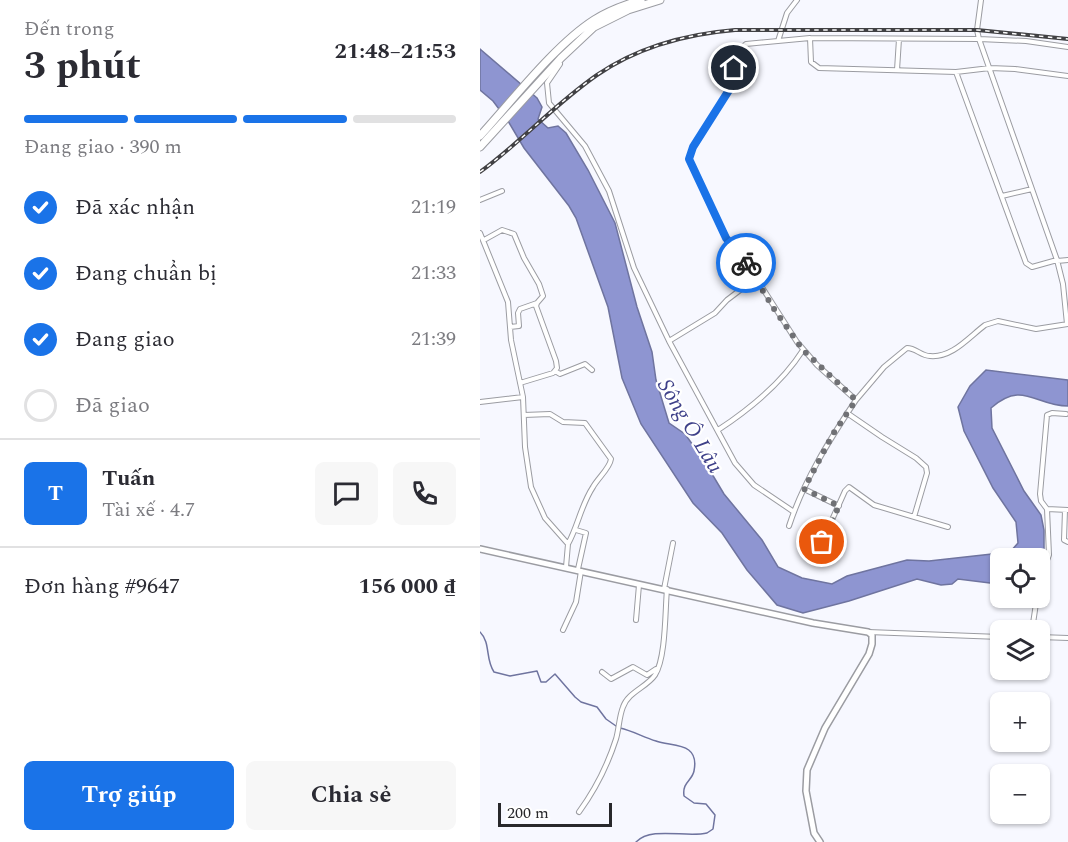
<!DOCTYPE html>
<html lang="vi">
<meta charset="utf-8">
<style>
body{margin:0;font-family:Spectral,serif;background:#f7f7f7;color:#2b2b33;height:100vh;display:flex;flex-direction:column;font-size:22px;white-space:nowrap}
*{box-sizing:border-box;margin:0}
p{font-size:20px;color:#7c7c81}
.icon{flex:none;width:33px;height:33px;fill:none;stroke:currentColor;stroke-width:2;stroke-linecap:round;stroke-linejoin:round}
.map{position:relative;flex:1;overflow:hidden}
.sheet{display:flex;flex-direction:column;background:#fff;width:480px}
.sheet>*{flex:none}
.buttons{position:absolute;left:510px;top:548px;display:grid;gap:12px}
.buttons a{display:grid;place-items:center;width:60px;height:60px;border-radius:9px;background:#fff;box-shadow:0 2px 4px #0004;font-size:30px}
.scale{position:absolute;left:18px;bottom:15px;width:114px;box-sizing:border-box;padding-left:6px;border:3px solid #28282b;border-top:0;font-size:16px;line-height:21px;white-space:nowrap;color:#28282b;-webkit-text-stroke:4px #fff;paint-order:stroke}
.pin{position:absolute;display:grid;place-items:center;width:51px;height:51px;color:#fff;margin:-26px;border:3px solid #fff;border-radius:50%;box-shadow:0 2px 6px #0007}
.courier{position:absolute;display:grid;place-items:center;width:60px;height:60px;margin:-30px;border:4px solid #1a73e8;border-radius:50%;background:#fff;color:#222;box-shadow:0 2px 8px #0007}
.headline em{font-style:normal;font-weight:700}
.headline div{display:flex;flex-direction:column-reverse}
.headline{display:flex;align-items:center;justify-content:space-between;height:102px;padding:0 24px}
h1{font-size:39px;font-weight:700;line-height:45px}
.bar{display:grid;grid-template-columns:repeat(4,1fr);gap:9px 6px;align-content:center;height:72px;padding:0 24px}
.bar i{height:8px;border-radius:4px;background:#e1e1e2}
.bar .selected{background:#1a73e8}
.bar p{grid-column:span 4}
.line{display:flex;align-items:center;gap:15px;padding:0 24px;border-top:2px solid #e1e1e2}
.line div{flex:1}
.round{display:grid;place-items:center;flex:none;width:63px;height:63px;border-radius:9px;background:#f7f7f7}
ol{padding:0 24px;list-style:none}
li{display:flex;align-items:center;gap:18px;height:66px}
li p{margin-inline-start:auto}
li .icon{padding:6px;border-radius:50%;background:#1a73e8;color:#fff;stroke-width:4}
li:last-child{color:#7c7c81}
li i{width:33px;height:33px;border:3px solid #e1e1e2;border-radius:50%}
.button{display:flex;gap:12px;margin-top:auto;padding:12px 24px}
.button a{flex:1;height:69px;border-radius:9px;background:#1a73e8;color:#fff;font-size:24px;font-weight:700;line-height:69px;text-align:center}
.button a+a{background:#f7f7f7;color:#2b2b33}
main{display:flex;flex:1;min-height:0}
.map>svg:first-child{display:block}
</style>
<main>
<section class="sheet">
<div class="headline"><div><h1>3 phút</h1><p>Đến trong</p></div><em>21:48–21:53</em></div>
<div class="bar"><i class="selected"></i><i class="selected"></i><i class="selected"></i><i></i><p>Đang giao · 390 m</p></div>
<ol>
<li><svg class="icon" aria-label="check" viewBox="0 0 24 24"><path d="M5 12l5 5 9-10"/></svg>Đã xác nhận<p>21:19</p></li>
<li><svg class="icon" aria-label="check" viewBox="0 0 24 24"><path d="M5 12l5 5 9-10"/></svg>Đang chuẩn bị<p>21:33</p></li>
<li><svg class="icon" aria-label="check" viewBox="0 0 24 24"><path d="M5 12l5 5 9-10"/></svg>Đang giao<p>21:39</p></li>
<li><i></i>Đã giao</li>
</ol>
<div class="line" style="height:108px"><b class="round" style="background:#1a73e8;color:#fff">T</b><div><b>Tuấn</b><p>Tài xế · 4.7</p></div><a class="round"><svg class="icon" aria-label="chat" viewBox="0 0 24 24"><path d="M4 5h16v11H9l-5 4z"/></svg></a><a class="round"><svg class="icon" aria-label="phone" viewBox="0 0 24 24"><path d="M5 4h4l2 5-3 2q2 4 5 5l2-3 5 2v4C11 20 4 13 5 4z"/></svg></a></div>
<div class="line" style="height:78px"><div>Đơn hàng #9647</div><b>156 000 ₫</b></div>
<div class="button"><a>Trợ giúp</a><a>Chia sẻ</a></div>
</section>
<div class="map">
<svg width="588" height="842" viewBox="0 0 588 842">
<rect width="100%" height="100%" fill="#f7f8ff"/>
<path fill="#8e95d1" stroke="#6f749f" stroke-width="1.5" d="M0,49L57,98L62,107L58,119L68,128L78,126L86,133L108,170L135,223L157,307L172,352L176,380L189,423L205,434L223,459L244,494L282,540L298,567L322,578L352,584L367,576L427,560L449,561L530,552L538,543L536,522L513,488L484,431L478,407L490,386L506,370L588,380V406C555,406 543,380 511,408L512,428L544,491L561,515L564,530V553L560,563V558H520V582L510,583L478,579L472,584L461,585L437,579L369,601L323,613L297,605L267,570L242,533L213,503L161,424L142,378L128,307L96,218L89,206L44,148L28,121L13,101L0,90Z"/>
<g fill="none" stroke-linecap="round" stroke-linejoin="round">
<path stroke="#6f749f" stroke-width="1.5" d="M0,632C11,643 5,659 14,672L30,676L57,671L61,682H66L75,674L95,697L101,702L117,707L126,719L136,726
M140,728C153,731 163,737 176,741C191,747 220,741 214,771C212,781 202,782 204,796L214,803L226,804L235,815L233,829L227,833C206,838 172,826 156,842"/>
<defs>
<path id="minor" d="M501,0L497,30L499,39L577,260L583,284L587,324
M330,38L331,62L339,68L476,72L510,68L535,69L588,76
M298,41L307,13L317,0
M588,47L546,41L499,39L330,38L266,44L257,52L251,87L213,148L209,159L246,238L269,267L317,342L337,365L376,400L404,367L427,348C436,348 441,356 450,356C472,358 488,338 505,325L518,321L556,329L588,324
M80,64L67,83L69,103L105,146L129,191L154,268L189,341L255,463L274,485L314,512
M417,70L419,39
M476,72L546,263L552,267L577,260
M522,196L552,189
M0,200L22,191
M0,233L28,302L31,340L43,397L45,447L51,487L65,518L88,544L86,567
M4,240L22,230L34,234L44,258L59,284L63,296L57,303L56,306L76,361L77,368L73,373L40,383
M577,261L588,260
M30,327L39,326L38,313L40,309L57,303
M189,341L235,313L247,300L276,278
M75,371L80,374L105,364L112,370
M0,402L43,397
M367,413L402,437L436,458L446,467L447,473L434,517
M586,414L572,413L567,415L560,494L561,501L567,509L588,510
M44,415L70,414L83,422L105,423L131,459C130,468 118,478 113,487C101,505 98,526 88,544
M238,430C270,409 302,383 323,350
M324,489L359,506
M585,510L584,540L588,542
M309,526C324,480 350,439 376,400
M96,530L106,533L98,569
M342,542L365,491L369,487L394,505L468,527
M560,579L569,555L567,509
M184,589L193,543
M156,620L159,585
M83,630L96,602L101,571
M552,630L557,597
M388,632L520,637
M560,637L588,638
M122,672L131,679L153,667L167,675L176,669
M99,812C115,790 128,764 136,739C139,729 139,717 143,707C148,692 167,687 175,675C186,658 185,611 187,589"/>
<path id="secondary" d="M0,549L333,623L388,632L392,635V644L389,654L345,728L327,770L326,791L334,833L340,842"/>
<path id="trunk" d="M0,136C32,101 75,45 114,20C128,11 144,5 161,0
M0,147L81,58L114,27L148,10L180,0"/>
</defs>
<use href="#minor" stroke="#9b9ca2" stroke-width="6"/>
<use href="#secondary" stroke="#9b9ca2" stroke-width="8"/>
<use href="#trunk" stroke="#9b9ca2" stroke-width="9"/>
<use href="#minor" stroke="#fff" stroke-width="4"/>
<use href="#secondary" stroke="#fff" stroke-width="5"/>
<use href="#trunk" stroke="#fff" stroke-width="7"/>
<defs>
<path id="rail" d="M0,172C41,142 75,104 117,75C158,47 207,34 255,30H497L588,39"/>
</defs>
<use href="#rail" stroke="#414144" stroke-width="4"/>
<use href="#rail" stroke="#fff" stroke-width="1.5" stroke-dasharray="4.5" stroke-linecap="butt"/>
</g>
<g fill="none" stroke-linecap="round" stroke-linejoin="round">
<path stroke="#707175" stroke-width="6" stroke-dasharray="0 10.8" d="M266,263L294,309L323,350L376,400L353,434L324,489L359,506L342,542"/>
<path stroke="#1a73e8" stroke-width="8" d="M254,68L251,87L213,147L209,159L246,238L266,263"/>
</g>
<g text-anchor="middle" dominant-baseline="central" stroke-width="4.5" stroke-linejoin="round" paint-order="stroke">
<g font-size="22" font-style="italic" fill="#3e4089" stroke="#fff">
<text transform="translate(210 426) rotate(59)">Sông Ô Lâu</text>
</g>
</g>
</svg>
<div class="buttons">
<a><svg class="icon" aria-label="locate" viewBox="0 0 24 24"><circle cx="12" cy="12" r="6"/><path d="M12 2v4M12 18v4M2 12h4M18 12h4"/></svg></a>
<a><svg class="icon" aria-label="layers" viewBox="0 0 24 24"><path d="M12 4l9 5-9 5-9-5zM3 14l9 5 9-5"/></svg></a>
<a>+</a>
<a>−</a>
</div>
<div class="scale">200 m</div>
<div class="pin" style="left:342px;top:542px;background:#ea580c"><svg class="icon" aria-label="bag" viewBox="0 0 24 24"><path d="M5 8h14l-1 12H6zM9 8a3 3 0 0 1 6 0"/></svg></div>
<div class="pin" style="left:254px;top:68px;background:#1f2937"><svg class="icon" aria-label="home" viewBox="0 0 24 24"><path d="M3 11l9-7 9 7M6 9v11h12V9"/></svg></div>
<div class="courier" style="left:266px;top:263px"><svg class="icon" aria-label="bike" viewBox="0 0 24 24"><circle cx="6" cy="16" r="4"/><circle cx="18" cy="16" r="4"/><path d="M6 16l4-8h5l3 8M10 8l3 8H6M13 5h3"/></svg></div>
</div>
</main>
